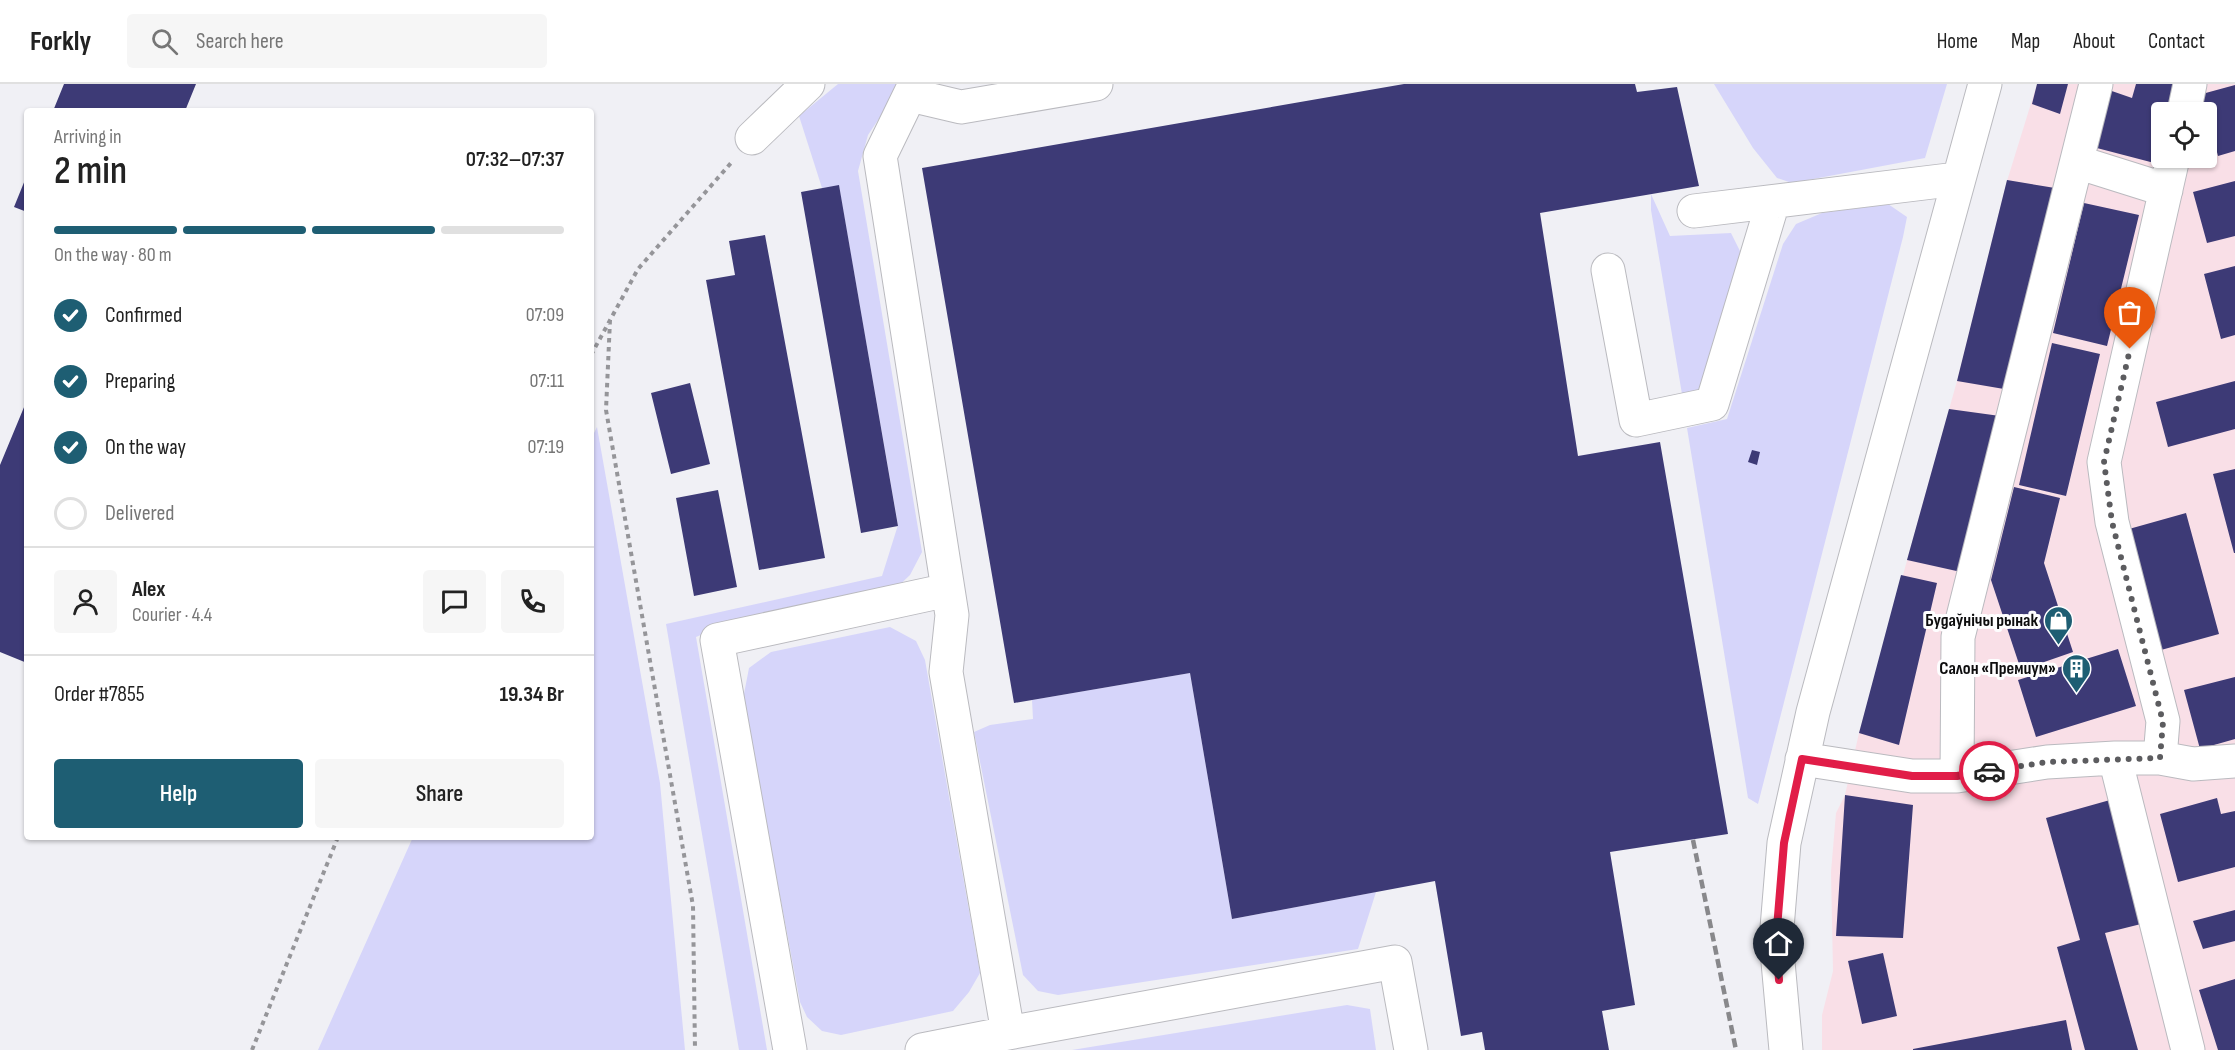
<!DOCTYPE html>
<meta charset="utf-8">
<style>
body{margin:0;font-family:"Sofia Sans Condensed",sans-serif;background:#f6f6f6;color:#222;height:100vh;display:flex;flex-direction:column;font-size:22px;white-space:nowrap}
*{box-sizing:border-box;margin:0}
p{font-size:20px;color:#767676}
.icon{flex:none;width:33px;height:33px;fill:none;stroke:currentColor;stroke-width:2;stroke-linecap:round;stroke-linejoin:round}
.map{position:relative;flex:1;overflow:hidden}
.drawer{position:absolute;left:24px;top:24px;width:570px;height:732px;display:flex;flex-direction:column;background:#fff;border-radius:6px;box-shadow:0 2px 4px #0004}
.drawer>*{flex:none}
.fabs{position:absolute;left:2151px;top:18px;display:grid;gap:12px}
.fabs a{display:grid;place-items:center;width:66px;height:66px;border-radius:6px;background:#fff;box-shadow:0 2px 4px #0004;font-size:30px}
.pin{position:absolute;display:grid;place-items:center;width:51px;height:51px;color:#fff;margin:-62px -26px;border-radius:50% 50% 50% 0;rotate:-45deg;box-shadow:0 0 6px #0007}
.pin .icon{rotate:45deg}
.courier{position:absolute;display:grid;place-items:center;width:60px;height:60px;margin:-30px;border:4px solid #e11d48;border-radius:50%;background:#fff;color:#222;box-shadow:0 2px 8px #0007}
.summary em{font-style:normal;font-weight:600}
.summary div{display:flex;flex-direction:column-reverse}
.summary{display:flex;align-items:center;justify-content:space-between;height:102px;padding:0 30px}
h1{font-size:39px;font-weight:600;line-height:45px}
.bar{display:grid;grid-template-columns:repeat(4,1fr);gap:9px 6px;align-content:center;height:72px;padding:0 30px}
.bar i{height:8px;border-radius:4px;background:#e0e0e0}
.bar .on{background:#1e5e73}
.bar p{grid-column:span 4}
.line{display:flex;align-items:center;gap:15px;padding:0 30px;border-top:2px solid #e0e0e0}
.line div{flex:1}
.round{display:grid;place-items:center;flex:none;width:63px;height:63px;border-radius:6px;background:#f6f6f6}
ol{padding:0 30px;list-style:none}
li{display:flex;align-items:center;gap:18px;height:66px}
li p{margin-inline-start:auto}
li .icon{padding:6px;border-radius:50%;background:#1e5e73;color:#fff;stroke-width:4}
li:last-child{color:#767676}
li i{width:33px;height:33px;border:3px solid #e0e0e0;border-radius:50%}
.action{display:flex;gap:12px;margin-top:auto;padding:12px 30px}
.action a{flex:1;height:69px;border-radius:6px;background:#1e5e73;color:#fff;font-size:24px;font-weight:600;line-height:69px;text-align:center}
.action a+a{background:#f6f6f6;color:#222}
header{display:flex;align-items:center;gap:36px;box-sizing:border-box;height:84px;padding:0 30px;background:#fff;border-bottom:2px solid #e0e0e0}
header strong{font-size:28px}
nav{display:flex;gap:33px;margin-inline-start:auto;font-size:21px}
.search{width:420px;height:54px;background:#f6f6f6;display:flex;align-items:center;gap:15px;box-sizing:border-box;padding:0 21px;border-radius:6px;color:#767676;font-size:22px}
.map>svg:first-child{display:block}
</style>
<header>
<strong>Forkly</strong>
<div class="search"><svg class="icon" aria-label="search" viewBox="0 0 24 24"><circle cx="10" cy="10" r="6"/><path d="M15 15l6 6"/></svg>Search here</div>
<nav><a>Home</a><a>Map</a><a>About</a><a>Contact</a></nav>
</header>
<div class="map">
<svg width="2235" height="966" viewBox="0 0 2235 966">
<rect width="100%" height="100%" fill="#f0f0f5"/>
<path fill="#f9dfe7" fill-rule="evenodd" d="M2037,0H2235V966H1822V931L1833,887L1831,788L1836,729L1845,711L1859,649L1957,297L2007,97ZM2162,28H2206V74H2162Z"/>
<path fill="#d6d5fa" d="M838,0H897L892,15L868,51L858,87L922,468L910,491L893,507L710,547L696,553L767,966H739L666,540L882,492L898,441L839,102L822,104L799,32Z
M1714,0H1947L1925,74L1792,99L1777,94L1753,64Z
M1651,110L1670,152L1731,149L1743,173L1701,309L1683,316L1651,126Z
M1888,120L1907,133L1903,153L1758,720L1748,714L1687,344L1727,335L1783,160L1796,140L1822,129Z
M597,343L660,699L685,966H318L413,753H591V355Z
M890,543L916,557L925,576L980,889L969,908L953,927L841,951L822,947L807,933L800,918L743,615L749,584L771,568Z
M1190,589L1232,835L1376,808L1358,865L1058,911L1038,907L1023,891L974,648L990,641L1033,635L1032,616Z
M1347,921L1370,925L1376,966H1072Z"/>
<path fill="#3d3a76" d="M64,0H196L185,27H53Z
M1404,0H1635L1637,8L1677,3L1699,102L1540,129L1578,372L1660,358L1728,750L1610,768L1635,921L1602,927L1609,966H1485L1482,948L1461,952L1435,797L1232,835L1190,589L1014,619L922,84Z
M2037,0H2068L2060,30L2032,20Z
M2136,0H2182L2175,28H2162V81L2093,63L2106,5L2132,14Z
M2235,1V67L2218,72L2202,10Z
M27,91V128L14,123Z
M2007,96L2055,104L2004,305L1957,297Z
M2235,97V152L2207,159L2193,108Z
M839,101L898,442L861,449L801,108Z
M2084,119L2139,131L2107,262L2053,249Z
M765,151L825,474L759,486L706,196L735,191L729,157Z
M2235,182V251L2221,255L2204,190Z
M2052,259L2100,270L2066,412L2019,401Z
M2235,297V345L2168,363L2156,318Z
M690,299L710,380L671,390L651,309Z
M27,316V579L0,568V381Z
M1949,325L2000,332L1961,488L1907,476Z
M1752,366L1760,368L1757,381L1748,378Z
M2235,385V469H2234L2213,390Z
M2014,403L2060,414L2044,479L2073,568L2021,586L1991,496Z
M718,406L737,503L694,512L676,414Z
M2186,429L2219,550L2161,566L2129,445Z
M1901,491L1937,499L1899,661L1859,649Z
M2118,565L2136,622L2036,653L2018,596Z
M2235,593V655L2200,665L2184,606Z
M1845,711L1913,721L1903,854L1836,852Z
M2217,714L2221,730L2235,727V783L2178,798L2160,730Z
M2110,716L2145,839L2105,849L2138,966H2085L2057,863L2080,856L2046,734Z
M2235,826V857L2203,865L2193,837Z
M1883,869L1897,932L1862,940L1848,877Z
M2235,895V966H2218L2199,906Z
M2066,936L2072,966H1913V965Z"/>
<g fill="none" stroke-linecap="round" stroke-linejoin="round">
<defs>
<path id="minor" d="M915,0L880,72L952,531L946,588L1008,949L1395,878L1411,966
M910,11L961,23L1096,0
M2184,28L2190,0
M752,54L808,0
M2077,78L2166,106
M1694,127L1957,95
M1608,186L1636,336L1712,320L1773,118
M2115,674L2188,966
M2160,674L2163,637L2112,438L2104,378L2173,74
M1802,675L1912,692H1957L2047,678L2115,674H2160L2193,680L2235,677
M1957,692L1958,553L2096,0
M790,966L717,556L948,506
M922,966L1008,949
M1786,966L1776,856L1784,759L1813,628L1985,0"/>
</defs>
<use href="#minor" stroke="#bababf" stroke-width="35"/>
<path stroke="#959599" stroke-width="4" stroke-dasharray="4.5 4.5" stroke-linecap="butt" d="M610,236L606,326L693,822L695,966
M591,271L638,185L731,79
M252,966L338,753"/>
<use href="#minor" stroke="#fff" stroke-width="33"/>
<path stroke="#88888b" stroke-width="4.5" stroke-dasharray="9 4.5" stroke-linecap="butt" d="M1693,756L1736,966"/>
</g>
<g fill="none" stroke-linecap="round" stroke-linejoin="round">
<path stroke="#5c5c5f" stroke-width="6" stroke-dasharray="0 10.8" d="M1989,687L2047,678L2160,674L2163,638L2112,438L2104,378L2130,265"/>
<path stroke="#e11d48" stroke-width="8" d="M1779,896L1776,856L1784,759L1802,675L1912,692H1957L1989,687"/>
</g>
<defs>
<symbol id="shop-pin" viewBox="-11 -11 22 30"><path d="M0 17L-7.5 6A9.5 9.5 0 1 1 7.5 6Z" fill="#1e5e73" stroke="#fefeff"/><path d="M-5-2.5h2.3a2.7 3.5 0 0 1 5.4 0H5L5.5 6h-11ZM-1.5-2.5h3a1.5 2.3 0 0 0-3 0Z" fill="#fff"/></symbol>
<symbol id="building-pin" viewBox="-11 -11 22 30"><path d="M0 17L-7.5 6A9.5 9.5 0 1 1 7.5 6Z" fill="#1e5e73" stroke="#fefeff"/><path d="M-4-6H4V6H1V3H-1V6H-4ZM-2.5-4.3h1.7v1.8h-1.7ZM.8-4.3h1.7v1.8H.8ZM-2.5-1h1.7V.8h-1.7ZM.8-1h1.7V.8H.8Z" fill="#fff"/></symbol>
</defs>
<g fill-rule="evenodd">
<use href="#shop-pin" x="2042" y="520" width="33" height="45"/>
<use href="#building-pin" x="2060" y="568" width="33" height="45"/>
</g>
<g text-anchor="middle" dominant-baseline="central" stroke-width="6" stroke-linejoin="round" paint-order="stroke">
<g font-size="18" font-weight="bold" fill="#0d0d0e" stroke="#fefeff" text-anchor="end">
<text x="2038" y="536">Будаўнічы рынак</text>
<text x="2056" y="584">Салон «Премиум»</text>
</g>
</g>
</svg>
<div class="fabs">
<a><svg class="icon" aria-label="locate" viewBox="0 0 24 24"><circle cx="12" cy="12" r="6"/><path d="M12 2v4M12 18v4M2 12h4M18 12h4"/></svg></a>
</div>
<div class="pin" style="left:2130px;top:265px;background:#ea580c"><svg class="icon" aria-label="bag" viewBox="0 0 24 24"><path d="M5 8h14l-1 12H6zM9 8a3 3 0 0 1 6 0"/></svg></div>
<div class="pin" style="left:1779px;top:896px;background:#1f2937"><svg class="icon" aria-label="home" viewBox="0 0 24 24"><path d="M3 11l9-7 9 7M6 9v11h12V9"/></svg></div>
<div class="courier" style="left:1989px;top:687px"><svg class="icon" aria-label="car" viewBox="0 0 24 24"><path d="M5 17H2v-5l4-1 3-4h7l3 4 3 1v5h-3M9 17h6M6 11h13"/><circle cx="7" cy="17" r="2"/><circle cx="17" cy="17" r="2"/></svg></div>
<section class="drawer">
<div class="summary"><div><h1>2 min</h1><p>Arriving in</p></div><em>07:32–07:37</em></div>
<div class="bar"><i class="on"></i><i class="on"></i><i class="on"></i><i></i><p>On the way · 80 m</p></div>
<ol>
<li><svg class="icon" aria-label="check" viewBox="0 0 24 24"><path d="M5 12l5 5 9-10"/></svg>Confirmed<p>07:09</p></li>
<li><svg class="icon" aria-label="check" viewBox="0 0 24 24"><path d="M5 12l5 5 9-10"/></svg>Preparing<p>07:11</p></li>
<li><svg class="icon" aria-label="check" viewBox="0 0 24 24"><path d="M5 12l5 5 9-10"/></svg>On the way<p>07:19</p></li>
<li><i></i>Delivered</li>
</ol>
<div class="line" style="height:108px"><a class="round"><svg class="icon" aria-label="person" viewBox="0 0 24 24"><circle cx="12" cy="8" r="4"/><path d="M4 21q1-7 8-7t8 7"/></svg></a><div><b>Alex</b><p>Courier · 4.4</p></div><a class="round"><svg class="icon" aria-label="chat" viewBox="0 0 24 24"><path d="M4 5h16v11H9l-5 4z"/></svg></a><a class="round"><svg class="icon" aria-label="phone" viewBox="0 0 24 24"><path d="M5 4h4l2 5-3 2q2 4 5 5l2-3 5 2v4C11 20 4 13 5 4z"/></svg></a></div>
<div class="line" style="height:78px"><div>Order #7855</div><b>19.34 Br</b></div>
<div class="action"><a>Help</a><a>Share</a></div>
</section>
</div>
